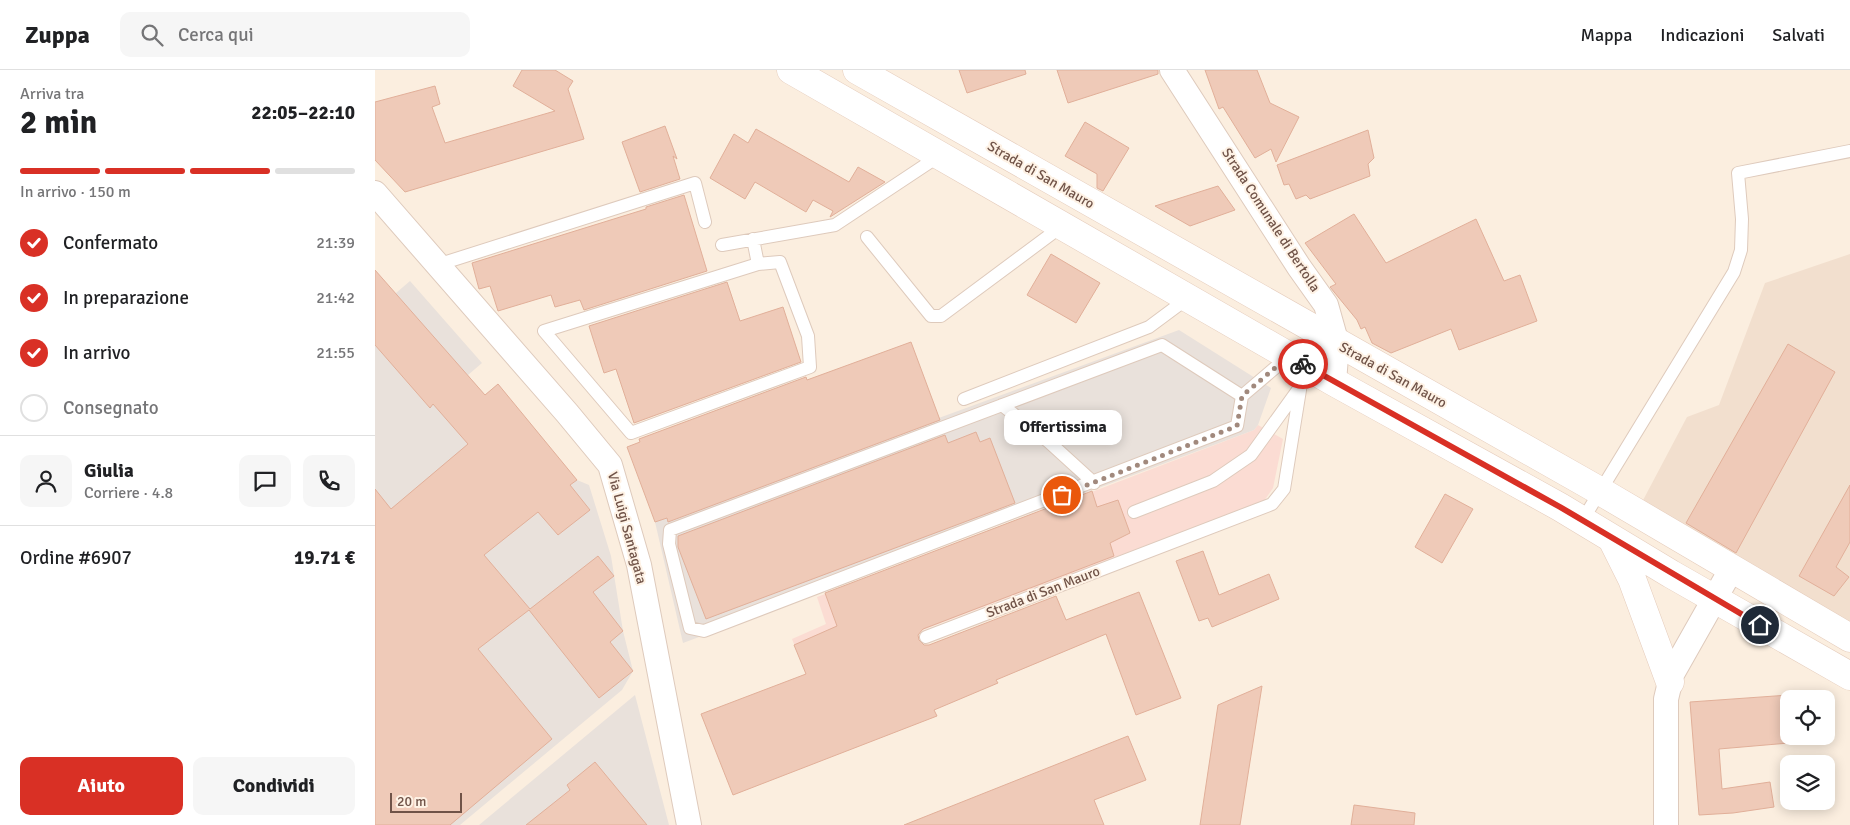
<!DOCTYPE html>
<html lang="it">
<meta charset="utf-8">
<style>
body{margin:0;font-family:Signika,sans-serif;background:#f6f6f6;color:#202124;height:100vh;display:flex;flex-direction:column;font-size:19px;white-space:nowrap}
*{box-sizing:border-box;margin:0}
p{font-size:16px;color:#757577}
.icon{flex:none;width:28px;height:28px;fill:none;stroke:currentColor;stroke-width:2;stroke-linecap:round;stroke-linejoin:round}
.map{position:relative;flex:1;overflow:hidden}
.details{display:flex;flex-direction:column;background:#fff;width:375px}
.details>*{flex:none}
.fabs{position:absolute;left:1405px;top:620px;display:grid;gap:10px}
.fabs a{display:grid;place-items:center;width:55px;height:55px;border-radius:10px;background:#fff;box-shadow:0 2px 12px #0003;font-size:25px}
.scale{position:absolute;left:15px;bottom:12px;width:72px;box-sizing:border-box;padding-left:5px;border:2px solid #705348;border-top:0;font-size:14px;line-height:18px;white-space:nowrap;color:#705348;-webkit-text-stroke:4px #fef2e5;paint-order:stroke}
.pin{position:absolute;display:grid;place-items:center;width:42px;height:42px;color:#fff;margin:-21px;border:2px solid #fff;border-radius:50%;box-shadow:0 1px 5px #0007}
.courier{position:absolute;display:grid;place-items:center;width:50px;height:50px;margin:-25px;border:4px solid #d93025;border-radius:50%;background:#fff;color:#222;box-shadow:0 1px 6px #0007}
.bubble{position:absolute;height:35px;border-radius:10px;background:#fff;box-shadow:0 2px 12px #0003;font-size:16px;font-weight:700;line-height:35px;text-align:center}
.overview em{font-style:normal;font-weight:700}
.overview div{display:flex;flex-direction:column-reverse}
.overview{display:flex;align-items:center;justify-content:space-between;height:85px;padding:0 20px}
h1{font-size:32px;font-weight:700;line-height:38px}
.bar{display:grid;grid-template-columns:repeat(4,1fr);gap:8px 5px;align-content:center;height:60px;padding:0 20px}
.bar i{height:6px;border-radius:4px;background:#e0e0e0}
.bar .current{background:#d93025}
.bar p{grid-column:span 4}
.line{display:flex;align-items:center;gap:12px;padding:0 20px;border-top:1px solid #e0e0e0}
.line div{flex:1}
.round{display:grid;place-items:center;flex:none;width:52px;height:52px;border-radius:10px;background:#f6f6f6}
ol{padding:0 20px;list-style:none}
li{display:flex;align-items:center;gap:15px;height:55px}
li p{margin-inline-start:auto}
li .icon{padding:5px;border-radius:50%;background:#d93025;color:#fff;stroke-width:4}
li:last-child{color:#757577}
li i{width:28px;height:28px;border:2px solid #e0e0e0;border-radius:50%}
.cta{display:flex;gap:10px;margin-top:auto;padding:10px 20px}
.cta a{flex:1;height:58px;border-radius:10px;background:#d93025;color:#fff;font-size:20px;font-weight:700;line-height:58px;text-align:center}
.cta a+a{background:#f6f6f6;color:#202124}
header{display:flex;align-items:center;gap:30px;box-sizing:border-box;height:70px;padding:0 25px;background:#fff;border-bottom:1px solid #e0e0e0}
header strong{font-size:24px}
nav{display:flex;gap:28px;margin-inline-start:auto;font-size:18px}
.search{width:350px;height:45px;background:#f6f6f6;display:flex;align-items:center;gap:12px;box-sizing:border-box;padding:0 18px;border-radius:10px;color:#757577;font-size:19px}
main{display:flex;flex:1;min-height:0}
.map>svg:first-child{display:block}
</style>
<header>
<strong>Zuppa</strong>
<div class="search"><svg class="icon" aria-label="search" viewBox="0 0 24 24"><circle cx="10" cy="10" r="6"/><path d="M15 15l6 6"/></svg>Cerca qui</div>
<nav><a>Mappa</a><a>Indicazioni</a><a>Salvati</a></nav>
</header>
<main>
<section class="details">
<div class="overview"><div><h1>2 min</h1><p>Arriva tra</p></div><em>22:05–22:10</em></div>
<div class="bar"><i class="current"></i><i class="current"></i><i class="current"></i><i></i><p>In arrivo · 150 m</p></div>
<ol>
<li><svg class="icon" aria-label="check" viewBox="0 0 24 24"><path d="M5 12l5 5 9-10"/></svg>Confermato<p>21:39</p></li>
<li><svg class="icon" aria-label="check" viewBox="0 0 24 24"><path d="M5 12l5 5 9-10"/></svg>In preparazione<p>21:42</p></li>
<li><svg class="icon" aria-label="check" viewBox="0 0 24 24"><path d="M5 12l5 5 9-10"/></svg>In arrivo<p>21:55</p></li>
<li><i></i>Consegnato</li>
</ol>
<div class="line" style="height:90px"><a class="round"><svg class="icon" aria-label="person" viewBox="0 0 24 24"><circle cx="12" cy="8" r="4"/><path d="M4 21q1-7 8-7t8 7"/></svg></a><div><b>Giulia</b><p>Corriere · 4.8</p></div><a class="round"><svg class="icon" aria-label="chat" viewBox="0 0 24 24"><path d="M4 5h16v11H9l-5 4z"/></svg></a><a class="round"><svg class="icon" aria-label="phone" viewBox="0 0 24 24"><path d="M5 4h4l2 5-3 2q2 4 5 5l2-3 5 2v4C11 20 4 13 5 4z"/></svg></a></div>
<div class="line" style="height:65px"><div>Ordine #6907</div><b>19.71 €</b></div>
<div class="cta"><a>Aiuto</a><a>Condividi</a></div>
</section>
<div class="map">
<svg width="1475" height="755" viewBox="0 0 1475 755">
<rect width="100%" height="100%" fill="#fbeedf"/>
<path fill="#f2dfce" d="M1475,184V557L1266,434L1312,347L1344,335L1390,213Z"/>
<path fill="#fbdcd3" d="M883,355L908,369L898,418L889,431L431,604L417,569L451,554L442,527L879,360Z"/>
<path fill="#e9e1db" d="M35,211L107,293L93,305L110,325L123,314L202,410L214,415L236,486L248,561L258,601L247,620L85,755H0V241Z
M804,260L896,318L883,355L879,360L308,573L280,452Z
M260,625L294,755H104Z"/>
<path fill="#efcab8" stroke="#e1af99" d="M147,0H180L198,11L193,19L209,69L30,122L0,90V32L60,16L65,34L57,37L70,73L180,41L138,16Z
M584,0H650L651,4L592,23Z
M682,0H783V4L693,33Z
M830,0H882L895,33L924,47L901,92L896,79L880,88L848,37L844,39Z
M710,52L754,78L728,121L722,118V104L690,86Z
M290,56L302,89L298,86L305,109L265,122L247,72Z
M381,59L474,112L483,97L510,112L455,147L458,141L438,130L431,142L380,112L370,129L335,108L359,64L373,73Z
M993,60L999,88L993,94L995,106L935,129L931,125L921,129L914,114L909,115L902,95Z
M843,116L860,140L815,156L780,136Z
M309,125L332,201L209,240L205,230L180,237L176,225L123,241L115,216L104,219L97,193L271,139V137Z
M979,144L1011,193L1101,149L1129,211L1145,205L1162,251L1084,280L1076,259L1016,283L997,273L990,257L986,259L982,250L955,217L961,214L930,173Z
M676,184L725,213L701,253L652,225Z
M0,200L110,325L123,314L202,410L195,415L215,440L183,465L163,442L109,485L155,539L223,486L239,506L218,522L248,561L235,572L258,601L224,628L154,540L103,579L177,669L75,755H0V419L16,439L93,374L58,334L55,338L0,275Z
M352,212L365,251L408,237L426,292L259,353L241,299L229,303L214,256Z
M536,272L565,350L293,452L292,448L280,452L252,377L265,372L264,369L431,307L432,310Z
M1413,274L1460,302L1361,483L1311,453Z
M601,362L605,372L615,368L640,433L331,549L303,477V466L570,365L573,373Z
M1475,415V472L1461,497L1474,507L1459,526L1424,506Z
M717,421L722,437L743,430L755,463L735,473L739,486L548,559L543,565L544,570L549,575H554L681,526L691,550L764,522L806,628L761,645L731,564L621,610L623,613L559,640L562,646L358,725L326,644L431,604L419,575L462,556L450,523Z
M1070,424L1098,439L1067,493L1040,477Z
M828,481L844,525L894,504L904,529L837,557L833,548L824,551L801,491Z
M887,616L865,755H825L843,635Z
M1414,625V650H1412L1414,673L1344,679L1347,719L1395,712L1399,737L1358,743L1324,745L1315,632Z
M753,666L771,710L719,730L729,755H529Z
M220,692L272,755H151L195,720L192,715Z
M979,735L1040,743L1039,755H976Z"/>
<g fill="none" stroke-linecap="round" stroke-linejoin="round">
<defs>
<path id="service" d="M492,167L556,246H566L687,156
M378,169L383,194L169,261L256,363L435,297L433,266L405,192L383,194
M347,175L460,155L564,86
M62,195L320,113L330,152
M867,326L787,275L295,460L294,474L315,558L329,561L862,356L867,326L914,286
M589,329L774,257L813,228
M627,335L674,372L719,413
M759,442L838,411L876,385L938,299
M1207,451L1359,202L1366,180L1367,149L1363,103L1475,81
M551,567L897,434L909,419L925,320"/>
<path id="minor" d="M797,0L924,197L951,235L962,274L959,312
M0,123L192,343L235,395L264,495L314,755
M1291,755V629L1297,604L1357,498"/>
<path id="secondary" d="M416,0L959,312L1185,437L1296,504L1475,606
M482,0L1225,421L1475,568
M1237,469L1257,509L1295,612"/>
</defs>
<use href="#service" stroke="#decabc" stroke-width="14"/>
<use href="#minor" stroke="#decabc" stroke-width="26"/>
<use href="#secondary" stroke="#e5ccbc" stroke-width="29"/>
<use href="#service" stroke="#fff" stroke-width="12"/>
<use href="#minor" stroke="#fff" stroke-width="24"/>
<use href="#secondary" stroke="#fff" stroke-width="28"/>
</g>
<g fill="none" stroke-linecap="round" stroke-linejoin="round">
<path stroke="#a1897d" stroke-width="5" stroke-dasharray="0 9" d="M687,425L862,356L867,326L914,286L928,294"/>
<path stroke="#d93025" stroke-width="6" d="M928,294L1185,437L1385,555"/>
</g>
<g text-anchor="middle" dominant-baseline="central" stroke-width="4" stroke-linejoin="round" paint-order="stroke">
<g font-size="14" fill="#705348" stroke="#fef2e5">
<text transform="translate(666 105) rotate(30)">Strada di San Mauro</text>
<text transform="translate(896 150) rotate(57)">Strada Comunale di Bertolla</text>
<text transform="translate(1018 305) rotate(29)">Strada di San Mauro</text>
<text transform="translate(252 458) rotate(75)">Via Luigi Santagata</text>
<text transform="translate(668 522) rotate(-21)">Strada di San Mauro</text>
</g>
</g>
</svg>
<div class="fabs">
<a><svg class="icon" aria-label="locate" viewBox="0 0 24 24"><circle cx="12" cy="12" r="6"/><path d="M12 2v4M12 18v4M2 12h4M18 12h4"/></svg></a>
<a><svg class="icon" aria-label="layers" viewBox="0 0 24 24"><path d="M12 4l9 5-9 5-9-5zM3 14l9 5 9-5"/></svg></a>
</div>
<div class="scale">20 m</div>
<div class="pin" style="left:687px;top:425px;background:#ea580c"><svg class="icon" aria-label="bag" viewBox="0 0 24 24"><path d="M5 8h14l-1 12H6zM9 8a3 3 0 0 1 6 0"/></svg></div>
<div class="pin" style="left:1385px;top:555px;background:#1f2937"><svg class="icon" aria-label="home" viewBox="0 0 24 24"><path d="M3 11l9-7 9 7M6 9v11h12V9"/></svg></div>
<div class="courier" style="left:928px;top:294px"><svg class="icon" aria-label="bike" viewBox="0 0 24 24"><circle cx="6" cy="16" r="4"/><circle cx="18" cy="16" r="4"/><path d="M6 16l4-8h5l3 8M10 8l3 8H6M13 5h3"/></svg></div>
<div class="bubble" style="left:629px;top:340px;width:118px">Offertissima</div>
</div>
</main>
